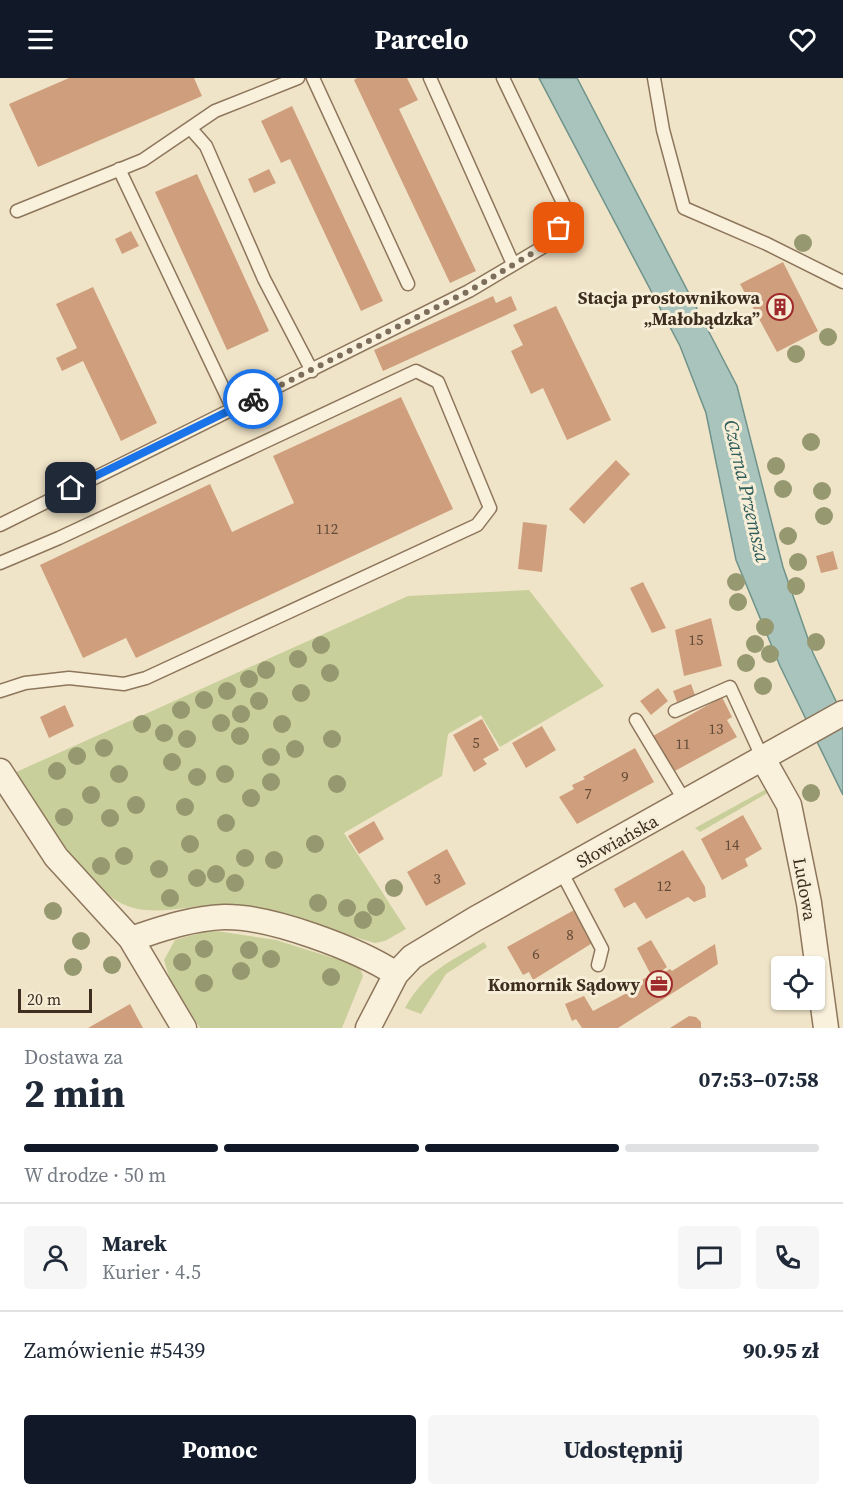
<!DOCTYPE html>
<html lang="pl">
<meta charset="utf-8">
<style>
body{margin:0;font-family:"Source Serif 4",serif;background:#f6f6f7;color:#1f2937;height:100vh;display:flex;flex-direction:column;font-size:22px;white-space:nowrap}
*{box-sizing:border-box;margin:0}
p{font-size:20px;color:#747a83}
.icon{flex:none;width:33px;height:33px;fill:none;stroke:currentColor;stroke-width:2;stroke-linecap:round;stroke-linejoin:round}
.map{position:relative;height:950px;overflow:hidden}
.details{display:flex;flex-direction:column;background:#fff;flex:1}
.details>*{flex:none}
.tools{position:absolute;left:771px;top:878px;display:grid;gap:12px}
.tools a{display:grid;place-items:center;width:54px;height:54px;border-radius:6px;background:#fff;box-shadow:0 2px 4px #0004;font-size:30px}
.scale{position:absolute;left:18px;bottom:15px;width:74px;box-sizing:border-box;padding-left:6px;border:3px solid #3d2e20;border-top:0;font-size:16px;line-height:21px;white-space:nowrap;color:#3d2e20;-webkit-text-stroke:4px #f7eed8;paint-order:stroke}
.pin{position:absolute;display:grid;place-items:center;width:51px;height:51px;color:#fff;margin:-26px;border-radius:12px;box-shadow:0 3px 9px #0006}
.courier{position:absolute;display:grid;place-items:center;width:60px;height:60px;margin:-30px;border:4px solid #1a73e8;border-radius:50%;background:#fff;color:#222;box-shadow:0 2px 8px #0007}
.head em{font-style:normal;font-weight:700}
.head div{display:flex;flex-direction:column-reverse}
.head{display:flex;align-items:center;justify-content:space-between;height:102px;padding:0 24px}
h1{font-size:39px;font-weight:700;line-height:45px}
.bar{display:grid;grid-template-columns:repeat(4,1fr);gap:9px 6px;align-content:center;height:72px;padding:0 24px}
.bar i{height:8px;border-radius:4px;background:#e0e1e3}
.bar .on{background:#111827}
.bar p{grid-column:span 4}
.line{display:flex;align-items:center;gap:15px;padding:0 24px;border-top:2px solid #e0e1e3}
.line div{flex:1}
.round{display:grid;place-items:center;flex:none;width:63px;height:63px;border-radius:6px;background:#f6f6f7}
.button{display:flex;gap:12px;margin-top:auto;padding:12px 24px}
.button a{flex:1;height:69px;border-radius:6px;background:#111827;color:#fff;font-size:24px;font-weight:700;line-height:69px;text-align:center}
.button a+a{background:#f6f6f7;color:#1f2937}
header{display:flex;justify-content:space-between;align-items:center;height:78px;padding:0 24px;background:#111827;color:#fff;font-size:27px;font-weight:700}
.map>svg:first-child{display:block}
</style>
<header><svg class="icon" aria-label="menu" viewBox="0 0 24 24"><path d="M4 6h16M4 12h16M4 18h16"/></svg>Parcelo<svg class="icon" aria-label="heart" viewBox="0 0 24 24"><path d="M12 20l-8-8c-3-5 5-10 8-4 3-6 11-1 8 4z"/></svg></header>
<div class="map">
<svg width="843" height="950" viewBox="0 0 843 950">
<rect width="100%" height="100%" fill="#f0e4c8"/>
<path fill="#c9cf9b" d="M529,512L604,608L500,669L481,637L448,656L442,698L344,755L406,851L385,863L375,865C324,851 270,825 216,827C183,828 147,841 117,823C75,797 42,736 14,695L408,518Z
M770,709L771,713L700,754L695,750Z
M210,852L276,862L359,888L363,898L342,950H200L170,902L164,882L175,862Z
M484,864L487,869L446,896L421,936L405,930C425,894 450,883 484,864Z"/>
<path fill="#a9c4bc" stroke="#6f938a" stroke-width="1.5" d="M539,0H577L737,308L783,489L813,575L843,638V717L780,588L736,482L706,335L680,268Z"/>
<path fill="#cf9f7d" d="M69,0H194L202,18L38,89L9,26Z
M357,0H407L418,22L399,31L476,193L450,205L354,2Z
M292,28L383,223L361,233L290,81L281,85L261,43Z
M269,91L276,105L254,115L248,101Z
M197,96L269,253L227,272L155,114Z
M131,153L139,168L122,176L115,161Z
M783,184L818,253L777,274L740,206Z
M93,209L157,345L121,363L83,283L62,293L56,280L77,270L56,226Z
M493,218L496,225L511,218L517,232L383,293L374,272Z
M556,228L611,342L567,362L543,310L531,316L511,273L523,267L513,247Z
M401,319L453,431L136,580L126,560L83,580L40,487L210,406L232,454L294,425L273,378Z
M616,382L630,396L584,446L569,431Z
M523,444L547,447L542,494L518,491Z
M833,473L838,491L821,495L816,478Z
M643,504L666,550L652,555L630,510Z
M711,540L722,588L684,598L675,552Z
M691,606L695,617L677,624L673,613Z
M658,610L668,623L651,637L640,623Z
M722,619L732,639L727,642L737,659L673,694L653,658Z
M65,627L74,648L49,660L40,639Z
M482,641L499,672L483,681L487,686L474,694L453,657Z
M542,648L556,672L526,690L512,665Z
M635,670L654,704L577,746L559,719L574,711L572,707L585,701L583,699Z
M743,737L762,771L745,781L748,788L722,802L701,761Z
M374,743L384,761L359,776L348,758Z
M447,771L466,806L426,828L407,794Z
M683,772L705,809L706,819L694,824L688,819L646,841L635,824L624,830L614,811Z
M576,831L594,864L533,902L529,894L523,897L507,869Z
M651,862L667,889L660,894L661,896L670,891L672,893L715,866L718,886L618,950H582L576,941L572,943L565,926L584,918L593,933L640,908L638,904L651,897L637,870Z
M130,926L143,950H88Z
M689,938L696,939L701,944V950H670Z"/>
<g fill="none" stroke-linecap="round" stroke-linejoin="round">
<defs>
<path id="lane" d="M313,0L408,206
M430,0L513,186
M654,0L663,52L684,130L767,166L843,204
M191,51L206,68L264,201L312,293
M119,91L233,331
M17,133L143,82L215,33L298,0
M0,447L469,213L543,169L559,151L565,129L503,0
M0,485L59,460L416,293L438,304L490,430L477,447L146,600L124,606L69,600L25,605L0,613
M675,633L730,609L762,679
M636,642L686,725
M561,793L602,871L598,887"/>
<path id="street" d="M762,679L789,727L809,825L826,950
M0,693L56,779L131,861L184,950
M131,861C161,851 192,840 224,839C270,838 358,871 396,896
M368,950L396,896L412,879L475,841L843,635"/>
</defs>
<use href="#lane" stroke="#8d765c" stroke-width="15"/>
<use href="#street" stroke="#8d765c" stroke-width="27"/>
<use href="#lane" stroke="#faf1dc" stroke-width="12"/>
<use href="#street" stroke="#faf1dc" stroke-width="24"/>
</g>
<g fill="#96986f">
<circle cx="803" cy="165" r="9"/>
<circle cx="828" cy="259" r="9"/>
<circle cx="796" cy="276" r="9"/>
<circle cx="811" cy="364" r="9"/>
<circle cx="776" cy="388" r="9"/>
<circle cx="783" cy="411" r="9"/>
<circle cx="822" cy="413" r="9"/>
<circle cx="824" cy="438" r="9"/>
<circle cx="788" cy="458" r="9"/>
<circle cx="798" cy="484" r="9"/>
<circle cx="736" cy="504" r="9"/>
<circle cx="796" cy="508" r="9"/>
<circle cx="738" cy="524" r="9"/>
<circle cx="765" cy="549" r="9"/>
<circle cx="816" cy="564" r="9"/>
<circle cx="755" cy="566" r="9"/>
<circle cx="321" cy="567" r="9"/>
<circle cx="770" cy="576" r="9"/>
<circle cx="298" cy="581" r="9"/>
<circle cx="746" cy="585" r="9"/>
<circle cx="266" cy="592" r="9"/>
<circle cx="330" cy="595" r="9"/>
<circle cx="249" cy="601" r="9"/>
<circle cx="763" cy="608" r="9"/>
<circle cx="227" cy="613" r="9"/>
<circle cx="301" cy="615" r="9"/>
<circle cx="204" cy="622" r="9"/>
<circle cx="259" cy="623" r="9"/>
<circle cx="181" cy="632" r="9"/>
<circle cx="241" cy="636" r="9"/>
<circle cx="221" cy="645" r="9"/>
<circle cx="142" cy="646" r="9"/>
<circle cx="282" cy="646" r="9"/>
<circle cx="164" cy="655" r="9"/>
<circle cx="240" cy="658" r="9"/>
<circle cx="187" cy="661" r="9"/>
<circle cx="332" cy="661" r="9"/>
<circle cx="104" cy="670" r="9"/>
<circle cx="295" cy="671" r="9"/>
<circle cx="77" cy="678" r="9"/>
<circle cx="271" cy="679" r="9"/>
<circle cx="172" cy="684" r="9"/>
<circle cx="57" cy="693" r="9"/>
<circle cx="119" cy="696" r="9"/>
<circle cx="225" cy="696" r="9"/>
<circle cx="197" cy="699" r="9"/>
<circle cx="271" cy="704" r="9"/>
<circle cx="337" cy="706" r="9"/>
<circle cx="811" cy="715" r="9"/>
<circle cx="91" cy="717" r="9"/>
<circle cx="251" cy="720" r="9"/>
<circle cx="136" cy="727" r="9"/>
<circle cx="185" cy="729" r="9"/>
<circle cx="64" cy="739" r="9"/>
<circle cx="110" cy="740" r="9"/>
<circle cx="226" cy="745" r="9"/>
<circle cx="190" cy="766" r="9"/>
<circle cx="315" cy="766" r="9"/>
<circle cx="124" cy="778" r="9"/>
<circle cx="245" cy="780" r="9"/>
<circle cx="274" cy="782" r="9"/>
<circle cx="101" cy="788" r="9"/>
<circle cx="159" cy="791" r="9"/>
<circle cx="216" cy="796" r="9"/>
<circle cx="197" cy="800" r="9"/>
<circle cx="235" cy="805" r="9"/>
<circle cx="394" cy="810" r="9"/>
<circle cx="170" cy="820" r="9"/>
<circle cx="318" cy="825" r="9"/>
<circle cx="376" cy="829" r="9"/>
<circle cx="347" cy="830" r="9"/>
<circle cx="53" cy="833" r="9"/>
<circle cx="363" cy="842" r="9"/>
<circle cx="81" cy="863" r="9"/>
<circle cx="204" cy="871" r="9"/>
<circle cx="249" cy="872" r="9"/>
<circle cx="271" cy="881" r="9"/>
<circle cx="182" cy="884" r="9"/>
<circle cx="112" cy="887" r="9"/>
<circle cx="73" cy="889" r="9"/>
<circle cx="241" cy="893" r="9"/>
<circle cx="331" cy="899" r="9"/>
<circle cx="204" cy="905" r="9"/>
</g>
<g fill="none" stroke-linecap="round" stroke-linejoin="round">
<path stroke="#7c6e5b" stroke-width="6" stroke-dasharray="0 10.8" d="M253,321L469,213L543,169L559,150"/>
<path stroke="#1a73e8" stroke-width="8" d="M71,410L253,321"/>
</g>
<defs>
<symbol id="building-ring" viewBox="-11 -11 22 22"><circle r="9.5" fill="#f7eed8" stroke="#9e2a2b" stroke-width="1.5"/><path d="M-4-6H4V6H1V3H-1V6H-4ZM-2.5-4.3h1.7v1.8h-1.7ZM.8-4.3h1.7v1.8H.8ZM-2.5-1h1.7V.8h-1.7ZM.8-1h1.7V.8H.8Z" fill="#9e2a2b"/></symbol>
<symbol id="office-ring" viewBox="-11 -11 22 22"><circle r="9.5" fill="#f7eed8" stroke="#9e2a2b" stroke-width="1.5"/><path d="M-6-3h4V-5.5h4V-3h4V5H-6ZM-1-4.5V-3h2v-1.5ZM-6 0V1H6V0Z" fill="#9e2a2b"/></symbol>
</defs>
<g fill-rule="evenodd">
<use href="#building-ring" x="765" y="214" width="30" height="30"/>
<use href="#office-ring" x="644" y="891" width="30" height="30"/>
</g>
<g text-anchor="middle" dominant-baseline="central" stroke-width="6" stroke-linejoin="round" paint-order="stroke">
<g font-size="15" fill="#624a37">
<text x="327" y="450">112</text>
<text x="696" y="561">15</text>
<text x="716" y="650">13</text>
<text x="476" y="664">5</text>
<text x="683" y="665">11</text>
<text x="625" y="698">9</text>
<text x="588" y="715">7</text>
<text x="732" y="766">14</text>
<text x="437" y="800">3</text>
<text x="664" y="807">12</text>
<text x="570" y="856">8</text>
<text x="536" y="875">6</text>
</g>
<g font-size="18" font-weight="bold" fill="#3d2e20" stroke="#f7eed8" text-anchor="end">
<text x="760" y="219">Stacja prostownikowa<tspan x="760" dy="21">„Małobądzka”</tspan></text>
<text x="640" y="906">Komornik Sądowy</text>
</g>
<g font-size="18" fill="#3d2e20" stroke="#f7eed8">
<text transform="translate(617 763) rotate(-29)">Słowiańska</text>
<text transform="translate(805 811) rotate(80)">Ludowa</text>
</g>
<g font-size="20" font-style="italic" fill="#2f5d5a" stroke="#f7eed8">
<text transform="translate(747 413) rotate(77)">Czarna Przemsza</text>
</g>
</g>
</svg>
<div class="tools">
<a><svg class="icon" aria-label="locate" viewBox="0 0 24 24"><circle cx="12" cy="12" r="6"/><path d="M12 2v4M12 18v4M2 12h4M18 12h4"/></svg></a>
</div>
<div class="scale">20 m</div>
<div class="pin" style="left:559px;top:150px;background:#ea580c"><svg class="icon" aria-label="bag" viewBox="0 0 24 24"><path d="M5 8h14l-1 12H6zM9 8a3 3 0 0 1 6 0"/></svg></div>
<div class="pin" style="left:71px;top:410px;background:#1f2937"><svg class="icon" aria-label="home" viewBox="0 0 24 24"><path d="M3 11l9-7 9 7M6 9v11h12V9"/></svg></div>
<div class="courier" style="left:253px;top:321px"><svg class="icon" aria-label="bike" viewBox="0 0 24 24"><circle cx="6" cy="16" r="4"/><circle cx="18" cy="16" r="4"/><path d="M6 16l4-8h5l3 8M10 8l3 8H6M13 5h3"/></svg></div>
</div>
<section class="details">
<div class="head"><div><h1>2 min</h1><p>Dostawa za</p></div><em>07:53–07:58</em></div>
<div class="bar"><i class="on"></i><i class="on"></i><i class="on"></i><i></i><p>W drodze · 50 m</p></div>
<div class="line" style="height:108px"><a class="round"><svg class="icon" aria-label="person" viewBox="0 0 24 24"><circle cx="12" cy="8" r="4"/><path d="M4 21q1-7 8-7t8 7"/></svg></a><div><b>Marek</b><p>Kurier · 4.5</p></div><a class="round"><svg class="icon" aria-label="chat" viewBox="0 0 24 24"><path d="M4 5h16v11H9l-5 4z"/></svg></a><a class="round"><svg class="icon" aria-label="phone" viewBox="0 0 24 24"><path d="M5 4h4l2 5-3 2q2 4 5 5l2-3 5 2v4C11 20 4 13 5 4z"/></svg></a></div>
<div class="line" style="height:78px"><div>Zamówienie #5439</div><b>90.95 zł</b></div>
<div class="button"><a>Pomoc</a><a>Udostępnij</a></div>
</section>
